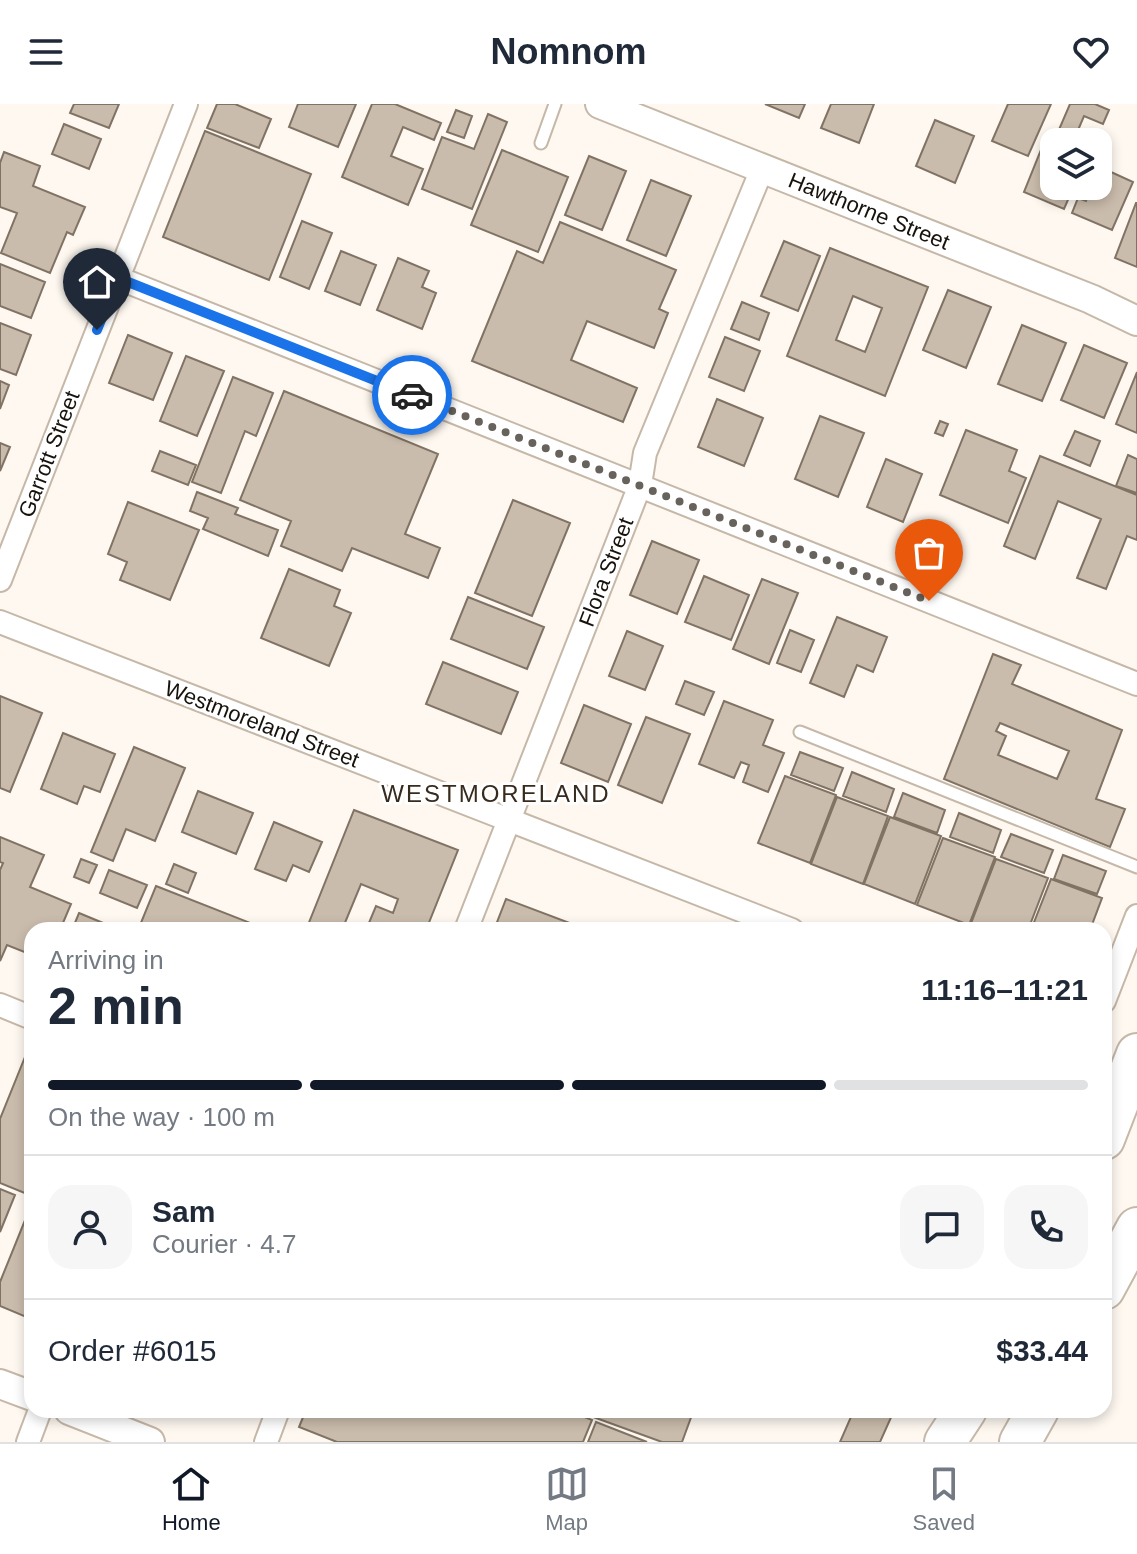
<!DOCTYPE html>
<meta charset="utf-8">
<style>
body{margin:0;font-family:Helvetica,sans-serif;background:#f6f6f7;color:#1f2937;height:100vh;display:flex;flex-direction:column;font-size:30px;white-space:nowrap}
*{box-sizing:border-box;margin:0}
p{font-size:26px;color:#747a83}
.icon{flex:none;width:44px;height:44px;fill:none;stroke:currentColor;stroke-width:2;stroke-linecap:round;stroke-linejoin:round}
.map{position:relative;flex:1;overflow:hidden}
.panel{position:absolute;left:24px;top:818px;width:1088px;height:496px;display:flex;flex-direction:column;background:#fff;border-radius:24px;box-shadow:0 4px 12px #0003}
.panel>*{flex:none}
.tools{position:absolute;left:1040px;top:24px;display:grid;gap:16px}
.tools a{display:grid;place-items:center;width:72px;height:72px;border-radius:16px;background:#fff;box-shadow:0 4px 12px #0003;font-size:40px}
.pin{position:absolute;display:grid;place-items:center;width:68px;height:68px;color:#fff;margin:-82px -34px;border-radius:50% 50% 50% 0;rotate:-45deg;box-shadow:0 0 8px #0007}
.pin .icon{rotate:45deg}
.courier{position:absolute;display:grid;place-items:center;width:80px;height:80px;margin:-40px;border:6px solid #1a73e8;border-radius:50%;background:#fff;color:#222;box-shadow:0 2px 10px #0007}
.headline em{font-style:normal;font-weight:600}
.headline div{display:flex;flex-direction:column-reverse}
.headline{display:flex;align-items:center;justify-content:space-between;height:136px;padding:0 24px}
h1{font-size:52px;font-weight:600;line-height:60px}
.bar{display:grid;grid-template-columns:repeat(4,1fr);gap:12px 8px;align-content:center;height:96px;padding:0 24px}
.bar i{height:10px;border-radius:6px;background:#e0e1e3}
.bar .selected{background:#111827}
.bar p{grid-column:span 4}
.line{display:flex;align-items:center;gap:20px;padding:0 24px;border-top:2px solid #e0e1e3}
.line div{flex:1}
.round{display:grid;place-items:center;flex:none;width:84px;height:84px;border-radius:24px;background:#f6f6f7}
header{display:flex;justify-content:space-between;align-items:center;height:104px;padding:0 24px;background:#fff;font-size:36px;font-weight:600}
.menu{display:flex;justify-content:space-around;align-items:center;height:112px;border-top:2px solid #e0e1e3;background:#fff;font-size:22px;color:#747a83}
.menu a{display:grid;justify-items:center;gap:4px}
.menu .selected{color:#111827}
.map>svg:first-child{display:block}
</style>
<header><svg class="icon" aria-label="menu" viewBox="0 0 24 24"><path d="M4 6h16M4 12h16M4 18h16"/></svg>Nomnom<svg class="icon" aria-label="heart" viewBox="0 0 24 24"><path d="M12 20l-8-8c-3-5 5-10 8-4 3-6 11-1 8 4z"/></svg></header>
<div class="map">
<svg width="1137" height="1338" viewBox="0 0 1137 1338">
<rect width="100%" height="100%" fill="#fef8f1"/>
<path fill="#cabcac" stroke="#807364" stroke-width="2" fill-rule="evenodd" d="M74,0H119L109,24L70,9Z
M217,0H235L271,15L259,44L207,24Z
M298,0H356L338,43L289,23Z
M372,0H395L441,19L434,36L403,23L391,52L423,65L408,101L342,73Z
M765,0H805L799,14Z
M831,0H874L859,39L821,24Z
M1008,0H1051L1028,52L992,37Z
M1070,0H1095L1109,6L1103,20L1084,12L1073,38H1054V82H1074L1064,105L1024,88L1047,31L1055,35Z
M456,6L472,12L464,34L447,28Z
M488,10L507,18L472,105L422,85L442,33L474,45Z
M935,16L974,32L955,79L916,62Z
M64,20L101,35L89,65L52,50Z
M205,27L311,70L269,176L163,133Z
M502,46L568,73L538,148L471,121Z
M4,48L40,62L33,82L85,103L73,131L67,128L50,169L1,149L17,109L0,103V59Z
M589,52L626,67L602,126L565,111Z
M1100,63L1133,78L1112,126L1072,109L1078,94L1086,97L1092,82H1098Z
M651,76L691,92L666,152L627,136Z
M1136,99H1137V163L1115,154Z
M302,117L332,129L309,185L280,173Z
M560,118L676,166L659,205L668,209L654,244L587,217L571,256L637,284L623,318L472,257L517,147L543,159Z
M784,137L820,152L798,207L761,192Z
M830,144L928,183L885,292L787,252ZM853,192L882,204L865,248L836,236Z
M341,147L376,161L360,201L325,187Z
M398,154L429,167L422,183L436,189L422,225L377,206Z
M0,160L45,178L31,214L0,202Z
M948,186L991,203L966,264L923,246Z
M742,198L769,209L759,236L731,225Z
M0,219L31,231L16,271L0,265Z
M1022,221L1066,239L1042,297L998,280Z
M128,231L172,249L153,296L109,279Z
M725,233L760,247L744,287L709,273Z
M1084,241L1127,259L1104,314L1061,296Z
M186,252L224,267L197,332L160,317Z
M1137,268V329L1116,320Z
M233,273L273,289L256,332L245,327L221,389L192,378Z
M0,277L9,281L0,305Z
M284,287L438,350L405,430L440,444L428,474L352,444L342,467L281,442L291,417L240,396Z
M717,295L763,314L744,362L698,343Z
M820,312L864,329L838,393L795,375Z
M940,317L948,320L943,332L935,329Z
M966,326L1017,346L1009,367L1026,374L1008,419L940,391Z
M1075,327L1100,337L1090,362L1064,351Z
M0,339L10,343L0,367Z
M160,347L196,361L188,381L152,367Z
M1128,351L1137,355V389L1116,382Z
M1040,352L1137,391V436L1127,432L1106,485L1077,474L1101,415L1058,397L1035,455L1004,442Z
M886,355L922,370L903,418L867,403Z
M197,388L238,404L235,410L278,426L268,452L203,425L208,414L190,407Z
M513,396L570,419L532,512L475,489Z
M128,398L199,426L170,496L120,476L127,458L108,450Z
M652,437L699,456L677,510L630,491Z
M289,465L340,486L334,502L351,509L329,562L261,534Z
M704,472L749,491L731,536L685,518Z
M762,475L798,489L769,560L733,545Z
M468,493L544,523L527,565L451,535Z
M837,513L887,533L873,568L857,561L844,593L810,579Z
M790,526L814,536L801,568L777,559Z
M627,527L663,542L645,586L609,572Z
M993,550L1021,561L1012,580L1122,626L1096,695L1125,705L1110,743L944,675ZM1000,619L1069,647L1057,675L998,651L1006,632L996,627Z
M443,558L518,588L501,630L426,600Z
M685,577L714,588L704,611L676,600Z
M0,592L42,609L10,688L0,684Z
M724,597L773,616L763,641L784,649L768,688L743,678L749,661L741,658L734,674L699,660Z
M584,601L631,620L608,678L561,659Z
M646,613L690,630L662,699L618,681Z
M63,629L115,650L100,688L84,682L77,700L41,685Z
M134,643L185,664L155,737L126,725L113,757L91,748Z
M800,648L843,664L834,687L791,671Z
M852,668L894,685L886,708L843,692Z
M785,672L836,691L810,759L758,739Z
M198,687L253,709L236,750L182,728Z
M903,689L945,706L937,729L894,713Z
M837,693L888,712L863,780L811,760Z
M354,706L458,746L426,826H366L376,802L393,809L398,795L361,780L342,826H306Z
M959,709L1001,726L993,749L950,733Z
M890,713L941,732L915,800L864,780Z
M274,718L322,738L309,768L293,761L286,777L255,765Z
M1011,730L1053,746L1044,769L1001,753Z
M0,733L44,751L30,783L71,800L60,826H32V851L7,841L0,857V766L3,759L0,758Z
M943,734L995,753L969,821L917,801Z
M1063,751L1106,767L1097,790L1054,775Z
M81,755L97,761L89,779L74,773Z
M996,755L1048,774L1028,826H981L970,822Z
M174,760L196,769L188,789L166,780Z
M109,766L147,781L137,804L100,789Z
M1051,775L1102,794L1090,826H1031Z
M156,782L268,826H138Z
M506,795L588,826H494Z
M79,809L120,826H72Z
M27,948L32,950V1052L30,1058L32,1059V1092L0,1079V1015Z
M0,1085L15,1091L0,1128Z
M32,1099V1211L31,1215L0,1202V1178Z
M306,1306H506L516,1310L518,1306H568L592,1316L583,1338H337L299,1323Z
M574,1306H689L693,1308L682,1338H662Z
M854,1306H887L893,1309L880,1338H840Z
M596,1318L647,1338H588Z"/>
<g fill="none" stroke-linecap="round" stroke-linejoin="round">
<defs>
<path id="service" d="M541,39L555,0
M800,628L1137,763"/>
<path id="minor" d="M118,174L1137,580
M0,476L186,0
M0,518L792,826
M466,826L640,381L645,349L762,65
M1104,897L1137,812
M0,901L32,914
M28,1338L40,1306
M266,1338L278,1306"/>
<path id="tertiary" d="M600,0L1091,195L1137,217
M0,1280L32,1292
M69,1306L150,1338"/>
<path id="motorway" d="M1104,1035L1137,950
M1104,1185L1137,1124
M945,1338L966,1306
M1020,1338L1038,1306"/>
</defs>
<use href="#service" stroke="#c6b8a8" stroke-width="15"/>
<use href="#minor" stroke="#c6b8a8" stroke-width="26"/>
<use href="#tertiary" stroke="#c6b8a8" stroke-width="32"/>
<use href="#motorway" stroke="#c6b8a8" stroke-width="44"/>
<use href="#service" stroke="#fff" stroke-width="11"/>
<use href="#minor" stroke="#fff" stroke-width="22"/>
<use href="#tertiary" stroke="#fff" stroke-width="28"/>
<use href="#motorway" stroke="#fff" stroke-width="40"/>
</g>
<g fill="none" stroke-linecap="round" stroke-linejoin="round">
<path stroke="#68625c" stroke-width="8" stroke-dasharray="0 14.4" d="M412,291L929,497"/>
<path stroke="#1a73e8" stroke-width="10" d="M97,226L118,174L412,291"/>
</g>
<g text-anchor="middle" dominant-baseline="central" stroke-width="6" stroke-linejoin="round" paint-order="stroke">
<g font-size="22" fill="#17120c" stroke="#fff">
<text transform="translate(869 107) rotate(22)">Hawthorne Street</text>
<text transform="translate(49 350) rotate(-69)">Garrott Street</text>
<text transform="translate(606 468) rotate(-69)">Flora Street</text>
<text transform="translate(262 620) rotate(21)">Westmoreland Street</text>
</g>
<g font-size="24" letter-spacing="2" fill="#372b1e" stroke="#fff">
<text x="496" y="689">WESTMORELAND</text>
</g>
</g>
</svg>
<div class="tools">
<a><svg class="icon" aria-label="layers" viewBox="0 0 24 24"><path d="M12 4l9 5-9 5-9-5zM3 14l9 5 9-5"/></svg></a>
</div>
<div class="pin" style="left:929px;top:497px;background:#ea580c"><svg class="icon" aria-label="bag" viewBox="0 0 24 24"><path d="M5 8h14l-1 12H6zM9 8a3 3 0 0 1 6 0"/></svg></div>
<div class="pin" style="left:97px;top:226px;background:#1f2937"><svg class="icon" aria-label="home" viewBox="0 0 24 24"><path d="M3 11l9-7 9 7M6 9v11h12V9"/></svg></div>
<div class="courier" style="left:412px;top:291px"><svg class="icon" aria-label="car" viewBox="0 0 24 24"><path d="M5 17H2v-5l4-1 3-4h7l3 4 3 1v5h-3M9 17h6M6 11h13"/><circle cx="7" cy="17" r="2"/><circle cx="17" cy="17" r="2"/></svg></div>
<section class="panel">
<div class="headline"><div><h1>2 min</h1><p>Arriving in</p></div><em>11:16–11:21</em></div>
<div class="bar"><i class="selected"></i><i class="selected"></i><i class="selected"></i><i></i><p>On the way · 100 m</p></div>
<div class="line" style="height:144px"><a class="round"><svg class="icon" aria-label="person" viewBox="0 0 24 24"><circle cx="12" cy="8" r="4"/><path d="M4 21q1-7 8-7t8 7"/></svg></a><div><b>Sam</b><p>Courier · 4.7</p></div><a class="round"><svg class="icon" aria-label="chat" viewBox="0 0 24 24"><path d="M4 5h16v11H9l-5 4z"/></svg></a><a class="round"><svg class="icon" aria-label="phone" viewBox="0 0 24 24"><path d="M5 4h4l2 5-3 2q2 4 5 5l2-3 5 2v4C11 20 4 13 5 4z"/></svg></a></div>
<div class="line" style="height:104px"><div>Order #6015</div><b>$33.44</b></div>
</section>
</div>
<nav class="menu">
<a class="selected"><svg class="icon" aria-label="home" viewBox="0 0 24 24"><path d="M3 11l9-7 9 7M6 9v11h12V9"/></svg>Home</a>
<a><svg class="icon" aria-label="map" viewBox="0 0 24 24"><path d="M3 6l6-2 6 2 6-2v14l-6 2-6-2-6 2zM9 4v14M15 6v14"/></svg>Map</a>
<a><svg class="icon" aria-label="saved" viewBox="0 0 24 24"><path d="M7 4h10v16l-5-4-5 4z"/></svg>Saved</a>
</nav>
